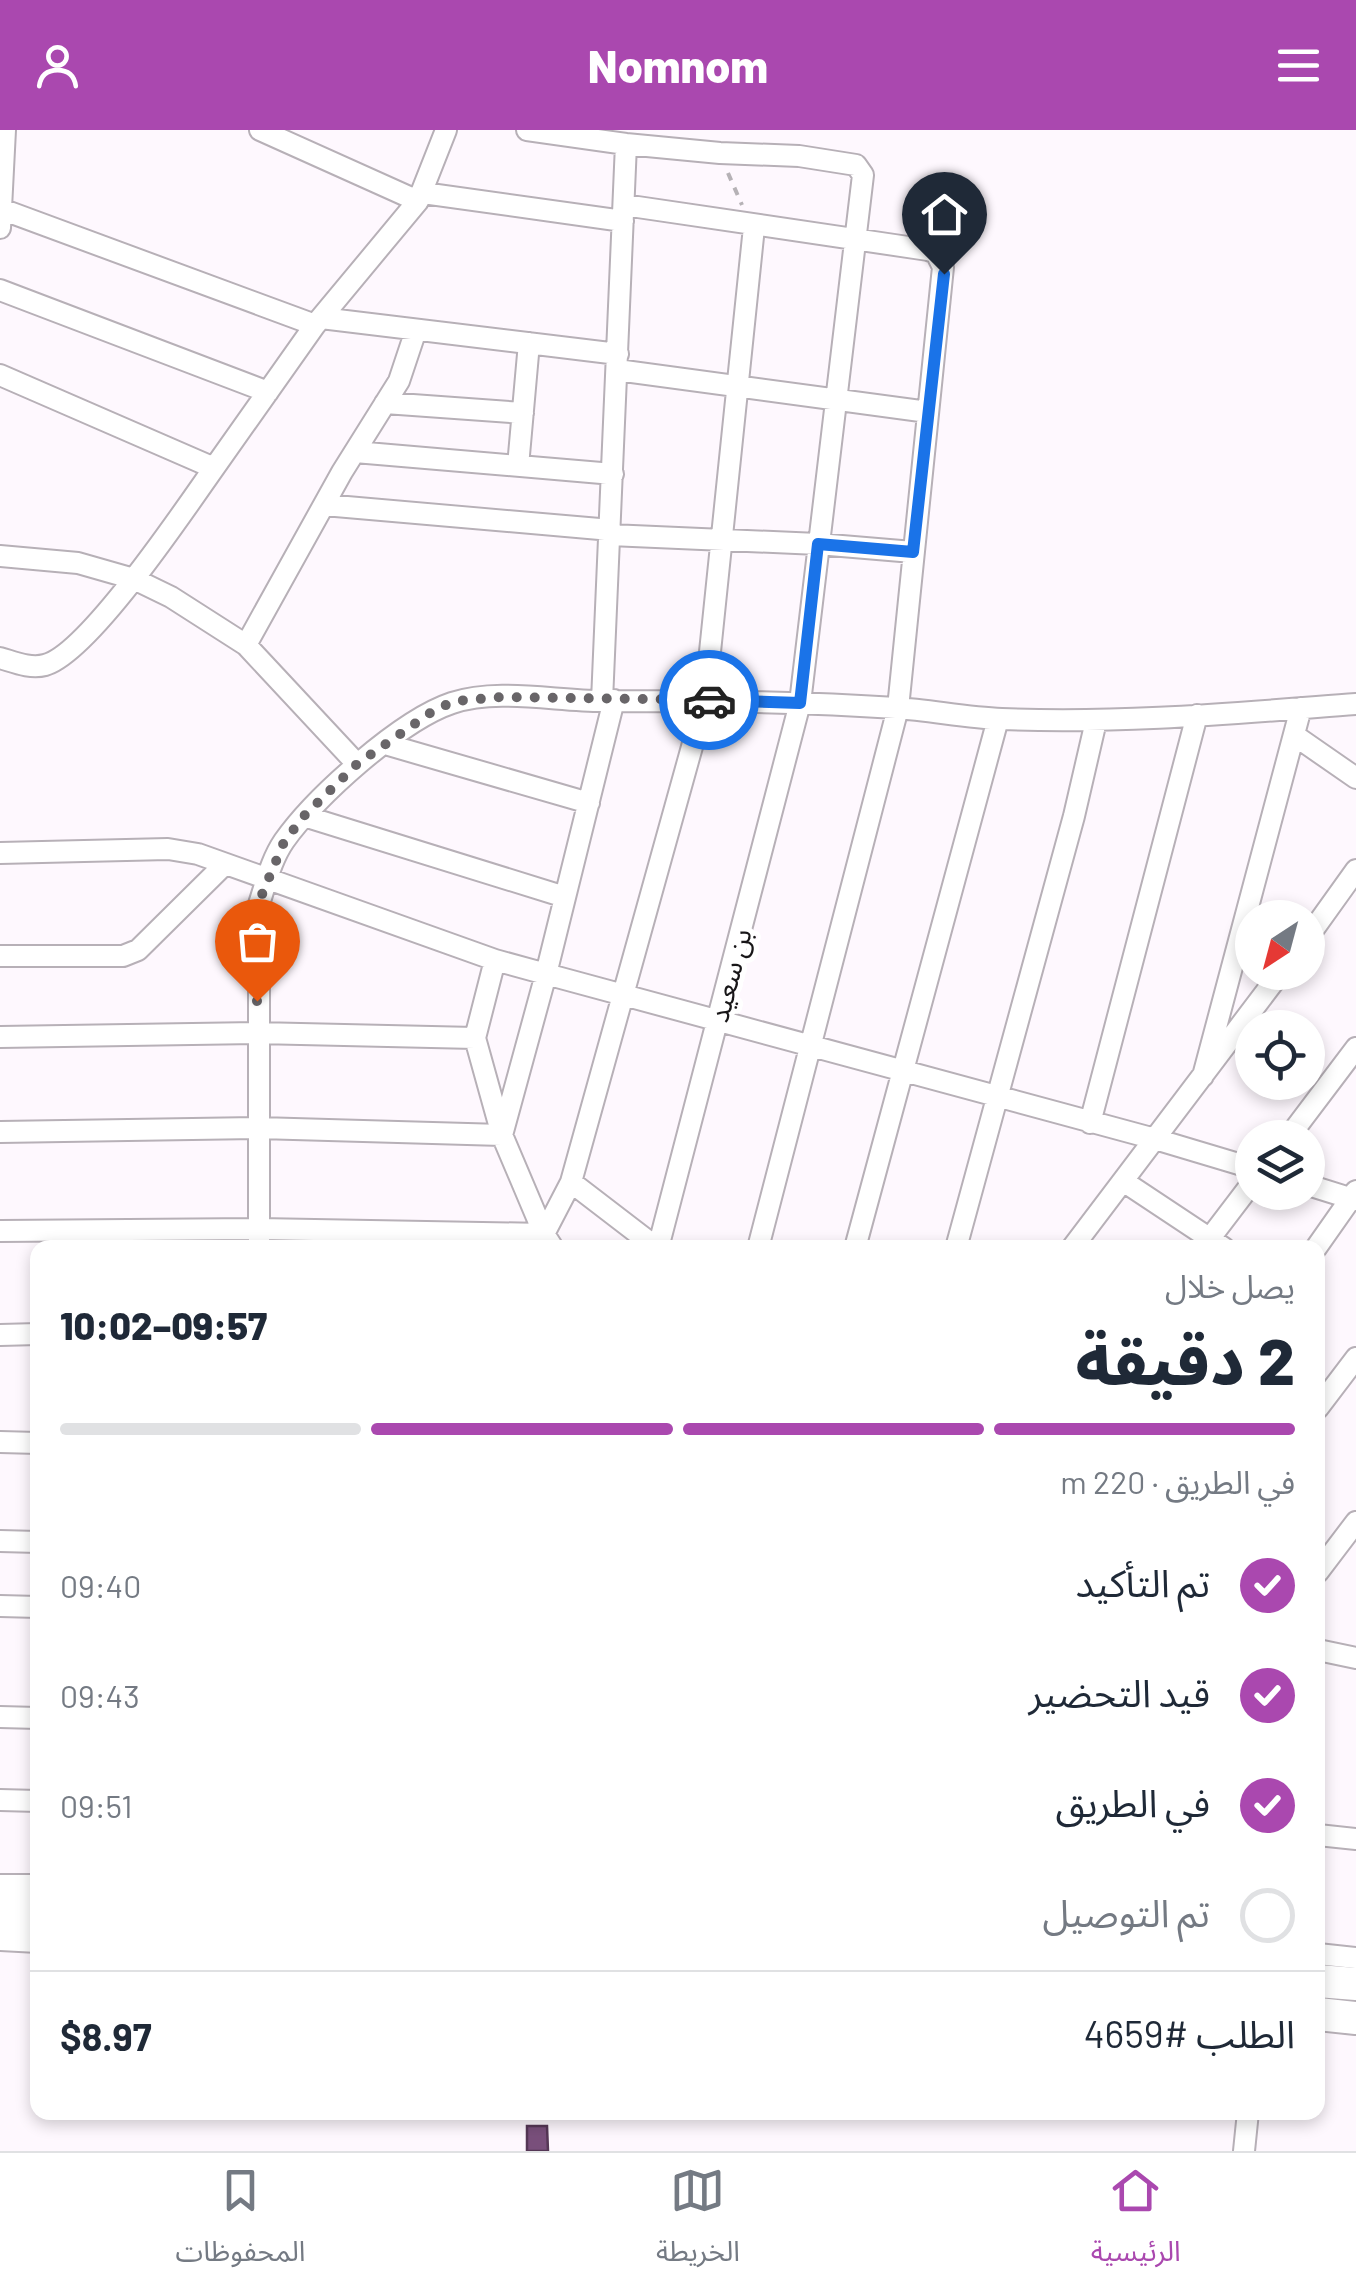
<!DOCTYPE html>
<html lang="ar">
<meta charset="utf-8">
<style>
body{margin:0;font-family:Barlow,"Noto Sans Arabic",sans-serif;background:#f6f6f7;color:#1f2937;direction:rtl;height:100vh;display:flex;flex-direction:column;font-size:38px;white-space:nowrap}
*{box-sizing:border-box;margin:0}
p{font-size:32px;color:#747a83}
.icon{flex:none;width:55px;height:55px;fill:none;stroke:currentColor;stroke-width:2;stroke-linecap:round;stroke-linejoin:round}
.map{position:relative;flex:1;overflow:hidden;direction:ltr}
.details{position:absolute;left:30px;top:1110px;width:1295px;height:880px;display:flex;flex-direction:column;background:#fff;border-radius:20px;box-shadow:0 5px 15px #0003;direction:rtl}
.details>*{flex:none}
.needle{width:65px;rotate:216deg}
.fabs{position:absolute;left:1235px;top:770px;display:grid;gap:20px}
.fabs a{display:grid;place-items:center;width:90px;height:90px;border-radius:50%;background:#fff;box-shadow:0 5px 15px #0003;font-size:50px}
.pin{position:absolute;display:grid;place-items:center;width:85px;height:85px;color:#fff;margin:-102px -42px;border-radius:50% 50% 50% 0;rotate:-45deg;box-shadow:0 0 10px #0007}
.pin .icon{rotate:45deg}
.courier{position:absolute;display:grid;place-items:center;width:100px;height:100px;margin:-50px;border:8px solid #1a73e8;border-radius:50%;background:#fff;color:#222;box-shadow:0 2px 12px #0007}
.headline em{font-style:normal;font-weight:800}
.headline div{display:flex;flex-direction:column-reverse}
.headline{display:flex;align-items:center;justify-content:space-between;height:170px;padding:0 30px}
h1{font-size:65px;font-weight:800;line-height:75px}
.bar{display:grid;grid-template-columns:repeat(4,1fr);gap:15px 10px;align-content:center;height:120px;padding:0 30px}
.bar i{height:12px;border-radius:8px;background:#e0e1e3}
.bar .selected{background:#aa48af}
.bar p{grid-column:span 4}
.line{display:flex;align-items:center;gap:25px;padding:0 30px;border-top:2px solid #e0e1e3}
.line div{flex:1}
ol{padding:0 30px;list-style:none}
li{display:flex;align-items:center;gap:30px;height:110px}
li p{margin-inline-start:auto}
li .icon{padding:10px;border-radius:50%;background:#aa48af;color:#fff;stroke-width:4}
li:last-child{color:#747a83}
li i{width:55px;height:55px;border:5px solid #e0e1e3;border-radius:50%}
header{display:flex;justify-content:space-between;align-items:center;height:130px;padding:0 30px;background:#aa48af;color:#fff;font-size:45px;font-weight:800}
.tabs{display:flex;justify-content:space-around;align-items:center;height:140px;border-top:2px solid #e0e1e3;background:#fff;font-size:28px;color:#747a83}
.tabs a{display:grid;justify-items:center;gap:5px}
.tabs .selected{color:#aa48af}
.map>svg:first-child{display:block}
</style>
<header><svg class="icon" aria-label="menu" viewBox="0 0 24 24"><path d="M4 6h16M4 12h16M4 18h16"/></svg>Nomnom<svg class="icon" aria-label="person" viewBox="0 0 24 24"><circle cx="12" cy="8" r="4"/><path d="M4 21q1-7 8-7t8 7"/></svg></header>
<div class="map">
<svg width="1356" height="2021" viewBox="0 0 1356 2021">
<rect width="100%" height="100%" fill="#fef8fe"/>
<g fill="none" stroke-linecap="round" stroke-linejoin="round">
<defs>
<path id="street" d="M527,0L626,14L720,23L799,26L856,35L863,45L800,573L658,1118
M423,63L623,91
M418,71L446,0
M624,75L928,120L936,123L943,137L898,578L758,1118
M1,79L315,195
M0,98L5,0
M0,160L268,262
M321,188L618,224
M617,240L928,282
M0,245L214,338C185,379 88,524 45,535C30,539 14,532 0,528
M385,273L523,283
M355,322L613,344
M518,336L529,213
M214,338L315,195L418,71L260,0
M324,375L611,400
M610,405L818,414L913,422
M0,426L78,433L134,449L171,467L246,515L357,634
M246,515L342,342L399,251L416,200
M602,571L626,14
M1294,605L1356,648
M385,614L589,673
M304,686L565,767
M0,723L168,719L198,724L495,830
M1308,807L1356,740
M0,826H123L138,820L225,734
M0,907L257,903L475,908
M475,908L495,830L546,844L614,570
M475,908L502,1005L544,1104L553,1118
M1203,946L1301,578
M1090,993L1197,585
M0,1002L259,998L502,1005L546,844L1155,1009L1252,1038
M1288,1008L1356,918
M1123,1051L1224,1118
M571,1052L657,1118
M1308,1055L1356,1070
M0,1101L259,1099L544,1104L571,1052L705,570L754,97
M1204,1116L1252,1053
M259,1118V774C266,753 271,730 284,711C315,667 401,590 452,573C498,558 554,571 602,571C700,571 798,571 896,578C931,580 966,588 1002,589C1120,594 1238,583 1356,574
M855,1118L998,589
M956,1118L1074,686L1096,591
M1072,1118L1281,842
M1316,1118L1356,1061
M0,1205L38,1204
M1318,1278L1356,1228
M0,1312L38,1313
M0,1411L38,1412
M1318,1442L1356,1392
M0,1476L38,1477
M1318,1520L1356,1528
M0,1587L38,1588
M0,1670L38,1671
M1318,1705L1356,1709
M0,1755H38
M1318,1824L1356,1828
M1244,2021L1248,1982"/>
<path id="primary" d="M0,1775L38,1778
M0,1804L38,1806
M1318,1851L1356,1854
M1318,1884L1356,1888"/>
</defs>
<use href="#street" stroke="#b7b0b7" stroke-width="24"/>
<use href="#primary" stroke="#b7b0b7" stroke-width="36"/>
<path stroke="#b6b2b6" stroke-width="4" stroke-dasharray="8 8" stroke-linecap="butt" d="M728,43L742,75"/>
<use href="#street" stroke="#fff" stroke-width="20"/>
<use href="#primary" stroke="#fff" stroke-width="32"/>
</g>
<path fill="#68446a" d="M422,1982H457V1988H422Z"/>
<path fill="#794f7b" stroke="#553756" stroke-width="2.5" d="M527,1996H547L548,2021H527Z"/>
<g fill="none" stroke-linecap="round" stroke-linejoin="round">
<path stroke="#686568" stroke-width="10" stroke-dasharray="0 18" d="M257,871L258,774L284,712L304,686L357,634L436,579L456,571L502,567L709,570"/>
<path stroke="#1a73e8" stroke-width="12" d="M709,570L800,573L818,414L913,422L944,144"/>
</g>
<g text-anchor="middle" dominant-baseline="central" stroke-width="10" stroke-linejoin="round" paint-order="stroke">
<g font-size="28" fill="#181618" stroke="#fff">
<text transform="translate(729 845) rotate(-75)">بن سعيد</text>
</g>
</g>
</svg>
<div class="fabs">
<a><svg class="needle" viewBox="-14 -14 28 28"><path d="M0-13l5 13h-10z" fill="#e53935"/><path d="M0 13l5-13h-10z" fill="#747a83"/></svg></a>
<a><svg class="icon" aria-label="locate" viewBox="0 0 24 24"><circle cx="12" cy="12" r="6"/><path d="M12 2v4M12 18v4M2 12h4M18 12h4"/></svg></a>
<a><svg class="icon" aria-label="layers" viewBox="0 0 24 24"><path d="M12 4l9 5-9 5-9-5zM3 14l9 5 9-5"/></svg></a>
</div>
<div class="pin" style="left:257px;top:871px;background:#ea580c"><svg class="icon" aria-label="bag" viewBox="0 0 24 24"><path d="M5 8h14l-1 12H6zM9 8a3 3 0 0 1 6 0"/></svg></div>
<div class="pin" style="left:944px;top:144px;background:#1f2937"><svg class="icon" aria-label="home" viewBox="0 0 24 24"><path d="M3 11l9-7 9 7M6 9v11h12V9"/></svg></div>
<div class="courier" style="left:709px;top:570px"><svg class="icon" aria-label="car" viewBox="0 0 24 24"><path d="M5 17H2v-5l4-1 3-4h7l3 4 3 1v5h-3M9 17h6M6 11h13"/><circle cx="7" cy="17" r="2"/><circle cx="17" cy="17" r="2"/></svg></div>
<section class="details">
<div class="headline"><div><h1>2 دقيقة</h1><p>يصل خلال</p></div><em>09:57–10:02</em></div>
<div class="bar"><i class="selected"></i><i class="selected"></i><i class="selected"></i><i></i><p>في الطريق · 220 m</p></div>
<ol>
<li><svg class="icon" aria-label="check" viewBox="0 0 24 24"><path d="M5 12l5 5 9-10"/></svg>تم التأكيد<p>09:40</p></li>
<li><svg class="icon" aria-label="check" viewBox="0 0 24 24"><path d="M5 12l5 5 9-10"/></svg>قيد التحضير<p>09:43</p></li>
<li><svg class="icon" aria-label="check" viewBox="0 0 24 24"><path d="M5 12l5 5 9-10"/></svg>في الطريق<p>09:51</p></li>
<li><i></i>تم التوصيل</li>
</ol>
<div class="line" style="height:130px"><div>الطلب #4659</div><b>$8.97</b></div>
</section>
</div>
<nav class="tabs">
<a class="selected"><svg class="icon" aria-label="home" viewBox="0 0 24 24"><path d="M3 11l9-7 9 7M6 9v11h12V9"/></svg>الرئيسية</a>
<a><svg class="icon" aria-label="map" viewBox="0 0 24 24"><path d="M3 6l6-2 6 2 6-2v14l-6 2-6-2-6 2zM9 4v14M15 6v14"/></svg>الخريطة</a>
<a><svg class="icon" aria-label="saved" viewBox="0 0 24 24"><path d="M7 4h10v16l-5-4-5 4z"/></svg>المحفوظات</a>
</nav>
